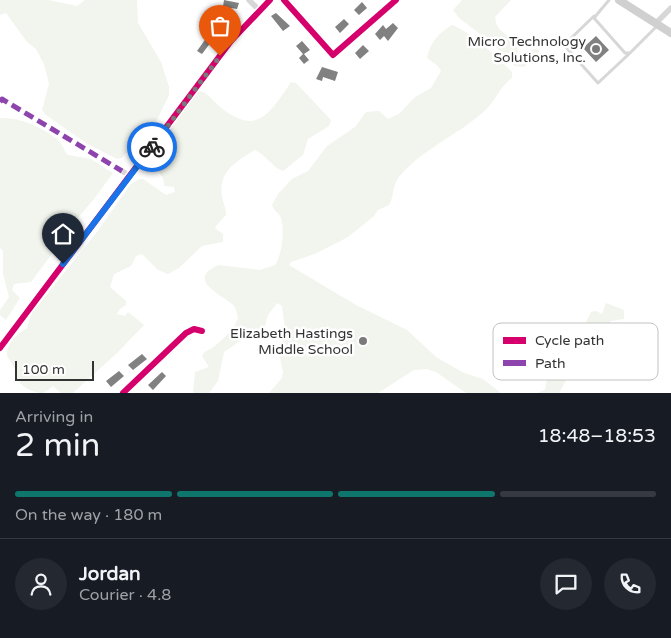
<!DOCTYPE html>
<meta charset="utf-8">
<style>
body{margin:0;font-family:"Varela Round",sans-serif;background:#242831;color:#f1f3f6;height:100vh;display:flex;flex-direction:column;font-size:19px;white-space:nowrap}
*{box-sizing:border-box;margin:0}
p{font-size:16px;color:#9ea1a6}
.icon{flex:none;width:28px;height:28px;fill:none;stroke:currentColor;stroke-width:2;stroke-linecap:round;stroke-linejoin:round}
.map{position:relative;height:393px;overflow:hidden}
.side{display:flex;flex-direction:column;background:#171b24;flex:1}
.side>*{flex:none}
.scale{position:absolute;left:15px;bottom:12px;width:79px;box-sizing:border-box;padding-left:5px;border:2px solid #333;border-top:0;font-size:14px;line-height:18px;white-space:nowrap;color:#333;-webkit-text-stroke:4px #fff;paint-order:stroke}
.pin{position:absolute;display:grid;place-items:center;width:42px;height:42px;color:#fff;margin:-51px -21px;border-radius:50% 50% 50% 0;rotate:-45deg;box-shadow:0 0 5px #0007}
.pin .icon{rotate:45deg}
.courier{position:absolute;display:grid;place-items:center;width:50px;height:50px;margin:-25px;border:4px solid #1a73e8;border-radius:50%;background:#fff;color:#222;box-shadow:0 1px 6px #0007}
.summary em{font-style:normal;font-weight:600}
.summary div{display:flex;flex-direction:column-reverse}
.summary{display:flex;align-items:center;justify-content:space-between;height:85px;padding:0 15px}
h1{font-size:32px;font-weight:600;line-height:38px}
.bar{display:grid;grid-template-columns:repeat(4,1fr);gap:8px 5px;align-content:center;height:60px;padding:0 15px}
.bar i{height:6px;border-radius:4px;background:#363941}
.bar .active{background:#0f766e}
.bar p{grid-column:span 4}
.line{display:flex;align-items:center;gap:12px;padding:0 15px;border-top:1px solid #363941}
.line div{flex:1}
.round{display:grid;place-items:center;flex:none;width:52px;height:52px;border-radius:26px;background:#242831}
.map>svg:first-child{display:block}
</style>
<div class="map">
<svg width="671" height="393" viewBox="0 0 671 393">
<rect width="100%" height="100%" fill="#fff"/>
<path fill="#f1f5ed" d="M0,0H48L77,6L85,0H137L138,23L161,62L169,87V95L157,120L144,129L122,158L117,159L86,143L46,115L42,110L49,84L44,64L36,49L27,42L6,13L0,15Z
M462,0H511L495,17C496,31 506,34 517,42L518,53L536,49L539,50L538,55L524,67L515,66L492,43L459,18L453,10Z
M452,25C471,32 498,58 512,72V78C499,87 495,103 482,113C456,136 421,150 399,177C392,185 394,197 389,205L378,210L374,216L348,237L317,253L291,262L289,265L356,305L407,330L436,357L464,373L483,379L501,393H466L436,372L427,369L414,370L378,393H269L282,378L283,372L280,358L285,329L282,306L277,303L268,315L264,329L246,337L224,352L218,381L209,393H193L195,372L209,367L202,356C205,350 210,350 215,346C224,338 234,330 238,318C237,314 237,310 234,306C227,297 182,280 219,265L260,270L275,265C282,255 285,230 281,218C279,213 274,211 272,205L278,194L292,179L308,171L327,146L355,127L366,112L379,111L388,119L399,114L415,97L431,88L441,71L438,66L427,58C430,42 439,33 452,25Z
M291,82L296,83L331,120L329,126L308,139L303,155L283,171C272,167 266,155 255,150C237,161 218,171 222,196C223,203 226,207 226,215L215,227L216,229L223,234V242L202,246L179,268L168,274L158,270L142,254L136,256L131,266L114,274L110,287L126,301V305L120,309L117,314L125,316L128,312L144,325L118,352L73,393H61L53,386C50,388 46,392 43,393C32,393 20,386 16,377L17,372L7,356C7,341 17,335 27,328L31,314L97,232L130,185L139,179H143L166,195L175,192L174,187L164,186C165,175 156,172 152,162C146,146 183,107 193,94L201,91C209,95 213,100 219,106C256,137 269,115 291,82Z
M0,118C20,117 42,127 57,139C62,143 64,151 68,155L91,159L113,173L94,199L59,240L51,255L31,282L14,284L12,290L20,298L6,320L0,315V310L9,297L3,274V251L0,248Z
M606,303L624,310V319L611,321L574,366L559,393H537L545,390L547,379L557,366L573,338L585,324L591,312L596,311L602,314Z"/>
<path fill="#818181" d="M224,0L239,3L237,9L231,8L229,15L222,13Z
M362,2L367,8L359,15L354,10Z
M276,13L290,26L283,31L271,16Z
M344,19L349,24L340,33L335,27Z
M393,23L398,28L388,41L384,36L380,40L375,34L383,25L386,29Z
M596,36L609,50L596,62L583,48Z
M207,37L211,42L202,54L197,51Z
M302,41L310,50L304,54L309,60L304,64L299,58L303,54L296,46Z
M363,45L369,51L360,59L355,53Z
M322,67L338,72L335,81L323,77L322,81L316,79Z
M142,354L147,359L133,370L128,365Z
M119,371L124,376L111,387L106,381Z
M162,372L166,376L153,390L148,385Z"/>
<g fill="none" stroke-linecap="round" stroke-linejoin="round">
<path stroke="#d7d7d7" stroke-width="3" d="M609,0L594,18L625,53H630L657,26
M594,16L564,45L598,83L630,53"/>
<path stroke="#d7d7d7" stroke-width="5.5" d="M249,0L259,10
M284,0L333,55L396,0
M656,23L671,8
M122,171L130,176
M0,348L231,41L270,0
M123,393L186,333L194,329L202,331"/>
<path stroke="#d0d0d0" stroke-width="8" d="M619,0L671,33"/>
<path stroke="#8e44ad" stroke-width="5" stroke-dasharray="10 5" stroke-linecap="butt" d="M0,102L2,99L122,171"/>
<defs>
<path id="cycleway" d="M284,0L333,55L396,0
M0,348L231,41L270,0
M123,393L186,333L194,329L202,331"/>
</defs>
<use href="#cycleway" stroke="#fff" stroke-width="9"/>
<use href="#cycleway" stroke="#d6006c" stroke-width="6"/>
</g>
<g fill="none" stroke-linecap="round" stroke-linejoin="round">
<path stroke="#7a7a7a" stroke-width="5" stroke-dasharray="0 9" d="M152,147L220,56"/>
<path stroke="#1a73e8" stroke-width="6" d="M63,264L152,147"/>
</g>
<g fill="#7a7a7a" stroke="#fff" stroke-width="2">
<circle cx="596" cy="49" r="5"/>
<circle cx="363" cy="341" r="5"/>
</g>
<g text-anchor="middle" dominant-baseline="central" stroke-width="5" stroke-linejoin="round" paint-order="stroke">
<g font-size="14" fill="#333" stroke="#fff" text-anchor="end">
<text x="586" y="41">Micro Technology<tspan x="586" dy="16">Solutions, Inc.</tspan></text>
<text x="353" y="333">Elizabeth Hastings<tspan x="353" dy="16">Middle School</tspan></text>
</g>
</g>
<rect x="493" y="323" width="165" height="57" rx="8" fill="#fff" stroke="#c2c2c2" stroke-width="1"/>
<rect x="503" y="337" width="23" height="7" fill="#d6006c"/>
<rect x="503" y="360" width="23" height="6" fill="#8e44ad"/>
<g font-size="14" fill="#333">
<text x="535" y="345">Cycle path</text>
<text x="535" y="368">Path</text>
</g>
</svg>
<div class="scale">100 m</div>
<div class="pin" style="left:220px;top:56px;background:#ea580c"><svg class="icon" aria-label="bag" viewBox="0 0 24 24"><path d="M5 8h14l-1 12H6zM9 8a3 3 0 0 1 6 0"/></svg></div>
<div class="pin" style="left:63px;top:264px;background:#1f2937"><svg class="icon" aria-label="home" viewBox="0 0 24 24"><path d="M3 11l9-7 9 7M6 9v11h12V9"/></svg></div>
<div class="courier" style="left:152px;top:147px"><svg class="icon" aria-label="bike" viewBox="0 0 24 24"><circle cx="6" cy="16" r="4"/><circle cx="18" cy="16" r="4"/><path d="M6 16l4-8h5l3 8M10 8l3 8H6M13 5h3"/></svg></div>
</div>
<section class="side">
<div class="summary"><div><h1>2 min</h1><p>Arriving in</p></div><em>18:48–18:53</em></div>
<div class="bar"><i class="active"></i><i class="active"></i><i class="active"></i><i></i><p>On the way · 180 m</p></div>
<div class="line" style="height:90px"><a class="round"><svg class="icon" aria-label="person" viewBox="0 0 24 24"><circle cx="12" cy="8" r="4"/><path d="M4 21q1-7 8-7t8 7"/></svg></a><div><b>Jordan</b><p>Courier · 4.8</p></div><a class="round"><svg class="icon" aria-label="chat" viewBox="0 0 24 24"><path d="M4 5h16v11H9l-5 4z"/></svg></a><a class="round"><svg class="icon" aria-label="phone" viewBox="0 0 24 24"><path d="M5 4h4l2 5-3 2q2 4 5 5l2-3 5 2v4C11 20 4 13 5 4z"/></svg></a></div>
</section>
